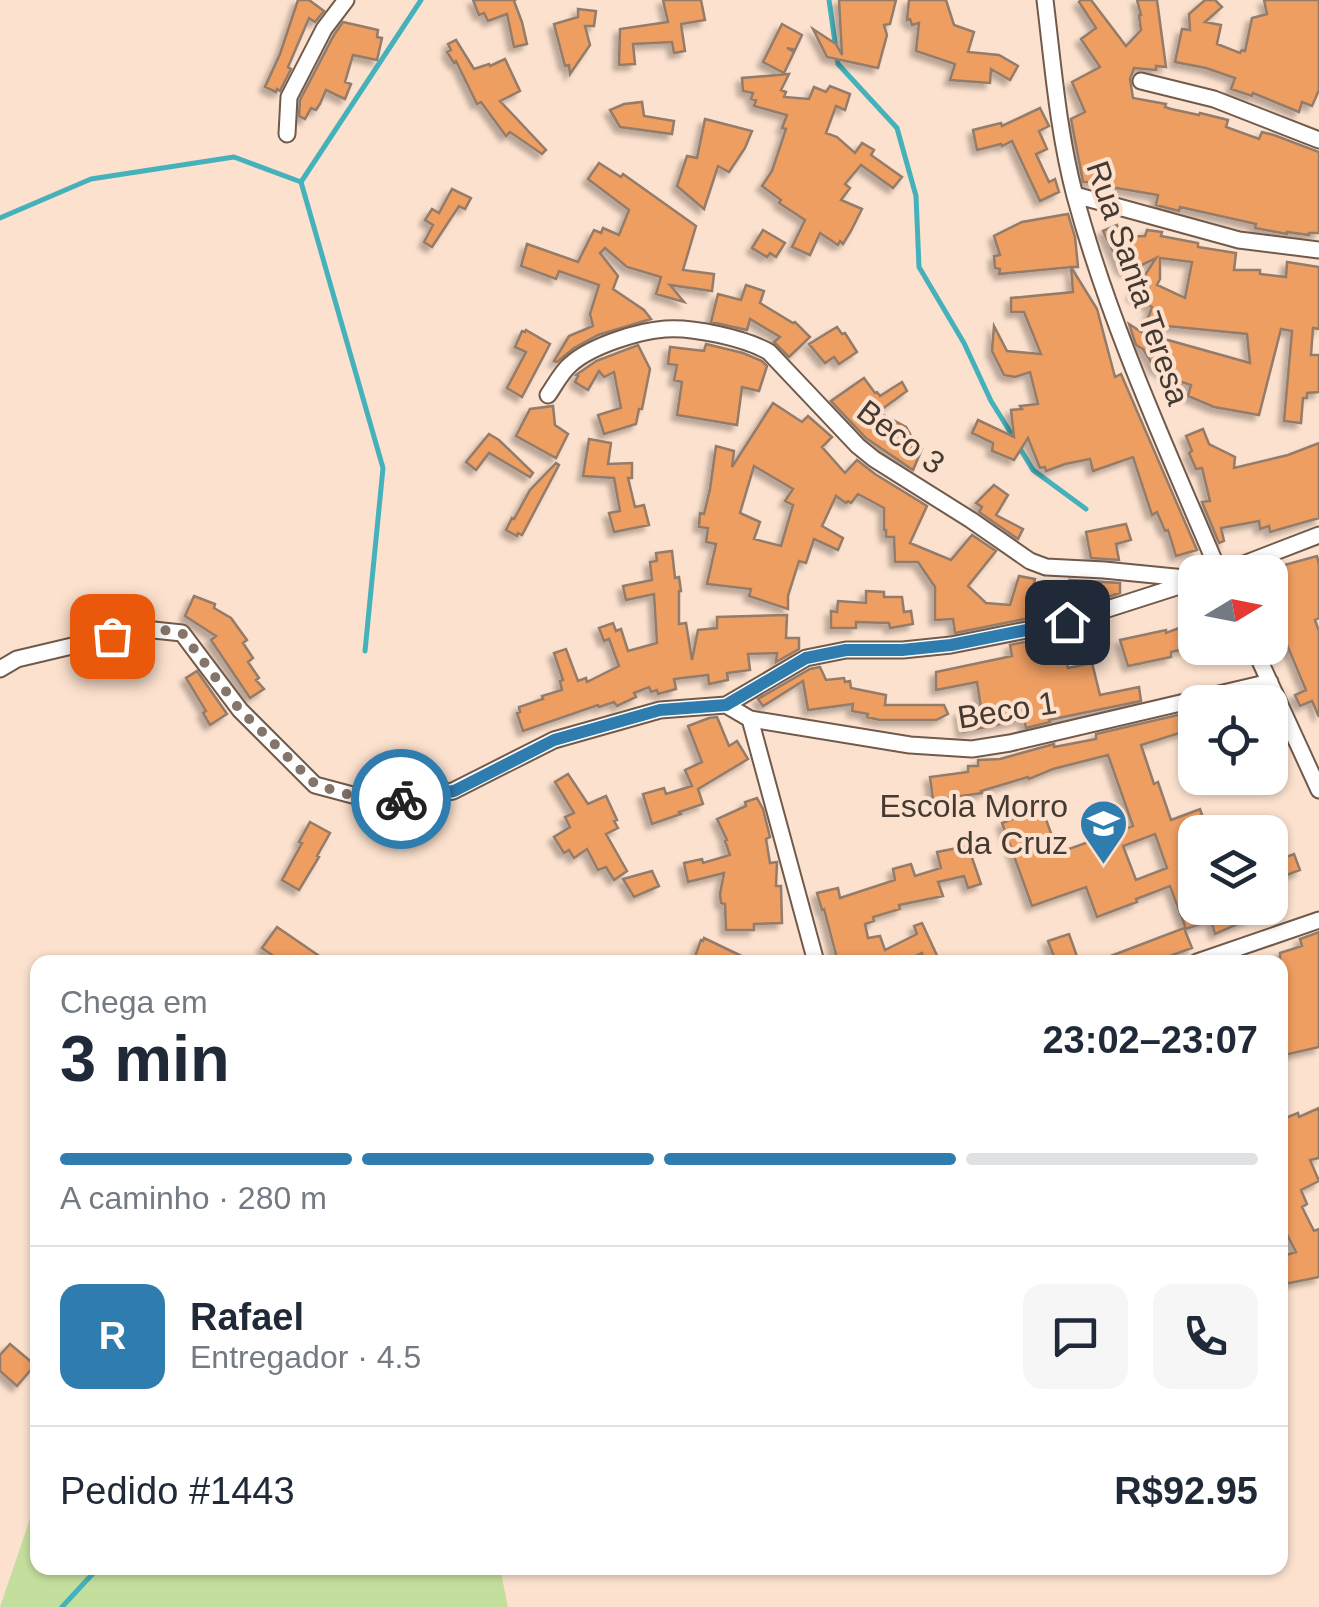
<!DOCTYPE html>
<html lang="pt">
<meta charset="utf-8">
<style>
body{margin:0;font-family:Helvetica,sans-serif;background:#f6f6f7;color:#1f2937;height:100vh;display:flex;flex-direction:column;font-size:38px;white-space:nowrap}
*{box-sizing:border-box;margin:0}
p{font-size:32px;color:#747a83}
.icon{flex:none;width:55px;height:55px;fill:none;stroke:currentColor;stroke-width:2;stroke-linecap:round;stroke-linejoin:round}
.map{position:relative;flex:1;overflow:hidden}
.drawer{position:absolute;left:30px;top:955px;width:1258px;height:620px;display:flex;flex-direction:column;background:#fff;border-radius:20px;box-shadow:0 2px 8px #0004}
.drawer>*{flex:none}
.needle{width:65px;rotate:80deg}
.tools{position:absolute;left:1178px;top:555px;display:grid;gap:20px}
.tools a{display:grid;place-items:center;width:110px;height:110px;border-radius:20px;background:#fff;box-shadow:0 2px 8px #0004;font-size:50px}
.pin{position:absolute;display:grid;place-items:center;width:85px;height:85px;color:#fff;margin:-42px;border-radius:20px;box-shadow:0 5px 15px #0006}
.courier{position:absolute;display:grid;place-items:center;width:100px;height:100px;margin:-50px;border:8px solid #2f7caf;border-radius:50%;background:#fff;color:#222;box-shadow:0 2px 12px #0007}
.headline em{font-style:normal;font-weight:800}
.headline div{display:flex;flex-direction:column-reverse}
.headline{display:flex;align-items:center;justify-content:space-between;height:170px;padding:0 30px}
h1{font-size:65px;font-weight:800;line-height:75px}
.bar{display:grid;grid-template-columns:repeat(4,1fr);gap:15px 10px;align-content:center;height:120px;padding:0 30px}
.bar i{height:12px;border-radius:8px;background:#e0e1e3}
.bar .current{background:#2f7caf}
.bar p{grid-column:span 4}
.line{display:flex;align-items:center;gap:25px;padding:0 30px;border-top:2px solid #e0e1e3}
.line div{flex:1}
.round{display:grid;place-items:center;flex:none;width:105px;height:105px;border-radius:20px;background:#f6f6f7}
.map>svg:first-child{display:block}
</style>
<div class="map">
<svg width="1319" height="1607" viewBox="0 0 1319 1607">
<defs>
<filter id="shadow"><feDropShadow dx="-5" dy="5" stdDeviation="2.5" flood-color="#0004"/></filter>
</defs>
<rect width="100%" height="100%" fill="#fce1ce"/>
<path fill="#c4df9d" d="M37,1498L38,1568H500L508,1607H0Z"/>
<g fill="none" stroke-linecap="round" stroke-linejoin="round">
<path stroke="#45b2bb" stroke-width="5" d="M829,0L838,64L897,128L916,196L919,267L964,343L991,401L1014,438
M301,182L383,468L365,651
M0,218L91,179L234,157L301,182L421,0
M1019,447L1033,470L1086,509
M62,1607L98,1568"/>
</g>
<path fill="#ef9e62" stroke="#937b6a" stroke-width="2.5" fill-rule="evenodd" filter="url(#shadow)" d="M298,0H309L324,11L315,22L309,18L288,67L291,69L280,91L277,89L276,92L265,87L280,54Z
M473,0H516L514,1L522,22L527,44L514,47L507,14L488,21L484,13L479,15Z
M663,0H701L705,20L681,24L685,51L674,53L672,42L633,44L635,64L619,65L620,29L668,22Z
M839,0H896L890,24L884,25L887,35L878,68L827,57L813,29L836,44L842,55Z
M909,0H946L954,25L974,32L968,52L999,55L1018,66L1010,80L991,69L990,83L950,80L955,64L916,51L919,23L912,25L910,19L907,20Z
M1081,0H1091L1126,46L1141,30L1139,15H1141L1137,0H1157L1166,67L1156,66V70L1134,68L1130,79L1133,98L1166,104L1165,107L1171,109L1199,115L1200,113L1228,120L1226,127L1259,139L1262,132L1274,135L1319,152V233H1309V235L1287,232V234L1255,228L1256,224L1180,207L1179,211L1156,205L1158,195L1110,187V182H1083L1071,119L1085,112L1072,82L1100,67L1081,39L1096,28L1079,2Z
M1205,0H1215L1222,7L1205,22L1221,25L1217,44L1240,53L1242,50L1245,51L1252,18L1267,14L1264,0H1319V90L1312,106L1302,102L1299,112L1253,93L1252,96L1231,89L1235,78L1206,68L1175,62L1182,29L1190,30L1189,14Z
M578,9L596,11L594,26H585L590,45L570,74L569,65L565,66L554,24L578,17Z
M343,22L378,30L377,37L382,38L377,60L353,55L345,82L351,84L345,99L326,90L320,104L316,110L311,108L305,119L299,116L300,100L334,35Z
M782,24L802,35L795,50L787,48L794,52L784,73L763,62Z
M456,40L474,69L489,64L490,66L505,59L520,91L500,101L546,150L542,154L510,132L506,136L481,102L477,104L456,61L454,63L447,52L451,50L448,44Z
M789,74L781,90L786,92L784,97L809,99L814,87L826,92L830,86L850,94L845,110L836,106L826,133L837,137L855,153L862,143L874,150L871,155L902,177L893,188L861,165L845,184L850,188L841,200L862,209L851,231L843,244L840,241L838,245L820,233L810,255L792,247L805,220L779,203L781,200L762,186L772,171L786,129L782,128L787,115L754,106L756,100L751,99L753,93L743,91L742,78Z
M642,102L644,116L674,121L672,134L620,127L610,110L624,104Z
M1040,108L1049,126L1039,131L1047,149L1036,154L1049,182L1055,179L1059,192L1040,201L1012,141L1002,146L1001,144L977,150L973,130L1001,123L1002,126Z
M705,119L752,131L745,148L729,172L718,166L704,209L677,186L687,156L697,158Z
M599,163L621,177L623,174L696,226L683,270L714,274L712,291L670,285L684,302L656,294L661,277L627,267L605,248L600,253L618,276L613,289L644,310L651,319L598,335L574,348L557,362L554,361L569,336L593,326L590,314L599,285L559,271L556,279L521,266L527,244L578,262L594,230L601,233L603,228L619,235L629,210L588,179Z
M452,189L471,198L465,209L459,206L432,247L424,242L433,225L425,220L432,209L439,213Z
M1068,214L1075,237L1078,267H1071L1097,309L1115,377L1121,374L1197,550L1176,556L1168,530L1165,531L1157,512L1152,515L1133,457L1093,471L1090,459L1065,464L1046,471L1045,467L1040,468L1028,438L1014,460L992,451L993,443L972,433L978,420L1014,437L1011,410L1022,409L1020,406L1038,404L1030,372L1015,377L1004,375L992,351L994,326L1007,351L1041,354L1024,312H1011V298L1073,292L1071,267L999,274L1000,269L995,268L994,256L1000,255L994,236L1022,222Z
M1117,225L1122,237L1145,236L1147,230L1162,232L1161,236L1198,243V247L1236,253L1234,270H1260V274L1286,277L1287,262L1319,267V329L1313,328L1311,355H1319V392L1307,393V398H1303L1301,423L1284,421L1292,331L1281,329L1259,415L1214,407L1188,396L1191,385L1164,376L1159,367L1156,370L1143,349L1136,345L1129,324L1143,333L1250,363L1247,334L1146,324L1152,307L1132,295L1156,258L1127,272L1125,268L1122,270L1103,231ZM1160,258L1192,262L1185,298L1157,285L1160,279Z
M763,230L785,243L776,257L770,253L767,257L752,248Z
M746,285L764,291L760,303L793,323L795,322L810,337L789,357L774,342L780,337L750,319L747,330L711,322L718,294L741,300Z
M837,327L842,334L845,333L857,352L839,364L834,357L825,363L809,344Z
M526,330L550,344L522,397L507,388L526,352L515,347L522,331L525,332Z
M706,344L743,353L762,361L767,366L759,391L742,387L737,425L677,415L682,382L674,380L677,365L668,364L670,347L704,351Z
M638,345L650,369L642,409H639L636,424L604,434L598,415L621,408L614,372L604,377L599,371L588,390L575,382L578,376L576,375L596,361Z
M864,378L875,393L877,392L880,396L902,382L907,391L878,412L906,427L913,439L909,446L922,449L913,470L866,438L831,401Z
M773,403L802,422L808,416L832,437L822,447L845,473L857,460L875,474L927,506L910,543L951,560L972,535L996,551L968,586L986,603L1010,605L1019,576L1035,579L1034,583L1071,582L1070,580L1120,583V593L1064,611L955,633L953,619L935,620V587L918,562H895L894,537H886V530H884V508L858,494L851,503L848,501L846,503L836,496L822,526L843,538L838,550L814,539L806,563L799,561L788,596V609L749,596L751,589L707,584L716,544L706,542L708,528L699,527L700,513L704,514L710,489L716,446L734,451L732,467ZM754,466L793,489L785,501L793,505L781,546L754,539L760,522L740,513Z
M553,406L555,425L568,434L556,458L516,436L530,409Z
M1203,429L1209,444L1235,457L1234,468L1288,455L1319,443V518L1270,532L1269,526L1260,529L1259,521L1221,528L1224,541L1219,543L1202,502L1210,501L1202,468L1196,469L1189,453L1192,451L1186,436Z
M489,434L499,440L533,473L530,477L489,453L476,470L466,462Z
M589,439L611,443L608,464L632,463V478H628L635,507L644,505L649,525L614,532L609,513L620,511L614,478L583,476Z
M556,463L559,465L522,535L518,533L517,536L506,530L512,518L514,519L530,490Z
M994,485L1008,495L996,515L1023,529L1018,539L979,512L982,507L976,503Z
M1126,524L1131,540L1116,544L1119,560L1091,558L1086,532Z
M672,551L675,578L679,577L681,591H679V624L686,623L692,660L698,630L717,628V617L787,615L786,638H799V649L776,662L777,653L748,654L750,670L727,673L728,680L709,684L708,675L674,679L676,689L658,694L657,690L651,692L649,687L634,693L636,697L617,706L614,702L599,707L598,705L523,731L517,713L520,712L519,707L543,699L542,696L562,690L560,681L563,680L554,653L566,649L578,681L586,678L587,682L619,666L609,639L604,641L599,628L613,623L616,631L621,629L628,651L657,643L654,594L626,600L623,586L652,580L650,562L657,561L656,553Z
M1317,556L1319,565V618L1315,620L1319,631V717L1312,701L1300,706L1295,695L1306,690L1287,645H1285L1280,634L1270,638V569Z
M866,591L884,592V597H902L904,612L911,611L913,624L890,628L889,623L856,622V628H831V611L837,612L838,601L866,603Z
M194,596L215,604L214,608L231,618L247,640L243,643L253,658L248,662L259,678L256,680L264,689L250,698L211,640L216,636L185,616Z
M1195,622V646L1171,652V657L1128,666L1120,640L1166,630V633Z
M1060,635L1068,668L1092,663L1100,695L1139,687L1141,701L1049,720L1050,722L1026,728L1024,719L962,732L959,712L981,708L977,682L936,690V672L1012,656L1010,645Z
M820,667L826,680L844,678L845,682L850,681L851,688L886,695L885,705H944L948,714L936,720H880L867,717L868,714L852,711L853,704L808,710L803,681L763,706L758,699L810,669Z
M197,671L227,714L210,725L203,713L206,711L186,678Z
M1195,711V725L1185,728L1186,731L1141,745L1154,784L1158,782L1171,820L1200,809L1208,832H1195V856L1185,859L1192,879L1189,880L1195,898V908H1247L1251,918L1215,934L1211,920L1186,929L1170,886L1136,899L1137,902L1097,917L1086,887L1032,906L1002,823L1042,808L1058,853L1133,826L1108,755L1053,769L1029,779L1028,777L981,791L982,793L933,800L930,777L968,772V766H978V760L1000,759L1054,744V747L1096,739V734ZM1155,834L1167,868L1136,880L1123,846Z
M717,717L729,746L737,741L748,759L698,789L703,804L679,812L681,814L652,824L643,794L664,788L666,794L692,786L685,770L702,762L688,726L709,718Z
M568,774L588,804L606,796L617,820L614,821L618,828L606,834L627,871L614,880L606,867L598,870L587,849L574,858L569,850L564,853L554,837L570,827L565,817L574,813L555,782Z
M757,798L763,809L770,837L766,839L770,863L777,862L776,886H781L782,923L754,924V930H726L725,904L721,903L720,894L724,873L688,882L684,863L702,859L703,863L730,855L725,841L727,840L717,819L746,806L745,802Z
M310,822L330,833L317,856L319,857L299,890L282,880L302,843L299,842Z
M968,846L981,884L968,888L964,876L938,882L943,896L899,905L900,909L873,917L874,921L865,924L868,938L880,936L885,950L917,934L914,926L922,923L940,962H925L922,953L903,962H838L824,909L822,910L817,893L838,888L840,898L895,880L893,869L911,864L915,876L941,868L937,852Z
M1270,852L1275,861L1294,854L1300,870L1281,877L1285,888L1270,895Z
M652,871L659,886L634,897L623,879Z
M277,927L328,962H267L272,955L262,948Z
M1184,928L1192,948L1153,962H1095Z
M1319,932V1047L1280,1056V953L1302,946L1300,939Z
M1069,934L1079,962H1056L1048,941Z
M704,938L754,962H693L701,940L703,941Z
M1319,1108V1158L1310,1160L1319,1181L1301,1190L1307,1204L1302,1207L1314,1231L1319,1229V1277L1280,1285V1257L1296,1252L1280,1221V1120L1298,1113L1299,1117Z
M10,1344L35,1365L17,1386L0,1371V1355Z"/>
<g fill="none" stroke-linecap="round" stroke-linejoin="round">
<defs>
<path id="street" d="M1045,0C1053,65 1058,132 1075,196C1110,326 1167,449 1219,572
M1141,81L1214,99L1319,140
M287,134L289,97L324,29L346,0
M1075,195L1239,240L1319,250
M548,395C555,385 562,371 571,364C591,346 638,331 665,329C693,327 745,338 769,352L858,446L874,459L971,520L1030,561L1046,567L1104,570L1195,579
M1223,572L1319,535
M1254,648L1319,790
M0,669L17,659L144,629L182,633L240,710L315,785L360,797L397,800L453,791L554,740L660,710L726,705L806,658L846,650H903L951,645L1067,622L1195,581
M726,705L750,719L816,962
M750,719L910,745L972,749L1010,743L1270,682
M1197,962L1319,920"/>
</defs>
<use href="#street" stroke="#715a4a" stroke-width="19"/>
<use href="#street" stroke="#fff" stroke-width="15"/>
</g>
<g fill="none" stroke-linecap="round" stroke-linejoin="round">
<path stroke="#847469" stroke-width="10" stroke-dasharray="0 18" d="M112,636C137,631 157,627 182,633L240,710L316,785L360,798L401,799"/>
<path stroke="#2f7caf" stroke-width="12" d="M401,799L454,791L554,740L660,710L726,705L806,658L846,650H902L951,645L1067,622"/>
</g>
<defs>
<symbol id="school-pin" viewBox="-11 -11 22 30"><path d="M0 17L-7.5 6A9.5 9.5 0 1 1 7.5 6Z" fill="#2f7caf" stroke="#fce1ce"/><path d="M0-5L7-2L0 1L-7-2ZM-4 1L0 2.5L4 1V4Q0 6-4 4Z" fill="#fff"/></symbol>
</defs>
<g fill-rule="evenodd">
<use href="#school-pin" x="1076" y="796" width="55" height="75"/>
</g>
<g text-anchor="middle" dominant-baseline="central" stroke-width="8" stroke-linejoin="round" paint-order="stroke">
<g font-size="32" fill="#443a32" stroke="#fce1ce">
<text transform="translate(1138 283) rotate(71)">Rua Santa Teresa</text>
<text transform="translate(901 437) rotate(37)">Beco 3</text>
<text transform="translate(1007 710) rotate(-9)">Beco 1</text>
</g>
<g font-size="32" fill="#443a32" stroke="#fce1ce" text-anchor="end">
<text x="1068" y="806">Escola Morro<tspan x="1068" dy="37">da Cruz</tspan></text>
</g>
</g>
</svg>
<div class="tools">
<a><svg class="needle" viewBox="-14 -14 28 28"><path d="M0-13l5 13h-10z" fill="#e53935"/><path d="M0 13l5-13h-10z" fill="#747a83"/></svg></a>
<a><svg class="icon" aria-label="locate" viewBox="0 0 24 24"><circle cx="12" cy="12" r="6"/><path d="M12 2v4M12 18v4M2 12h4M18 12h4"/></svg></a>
<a><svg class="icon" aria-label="layers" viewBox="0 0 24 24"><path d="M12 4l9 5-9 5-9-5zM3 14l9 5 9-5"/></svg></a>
</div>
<div class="pin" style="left:112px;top:636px;background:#ea580c"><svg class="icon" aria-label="bag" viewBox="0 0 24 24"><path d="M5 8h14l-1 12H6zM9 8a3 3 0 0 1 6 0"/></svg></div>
<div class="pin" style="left:1067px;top:622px;background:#1f2937"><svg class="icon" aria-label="home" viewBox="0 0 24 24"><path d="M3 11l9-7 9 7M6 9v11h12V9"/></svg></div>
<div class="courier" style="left:401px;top:799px"><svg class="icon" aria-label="bike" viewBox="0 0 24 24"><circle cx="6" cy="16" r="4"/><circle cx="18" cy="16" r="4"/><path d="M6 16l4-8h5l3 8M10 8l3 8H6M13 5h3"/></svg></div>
<section class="drawer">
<div class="headline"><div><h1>3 min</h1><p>Chega em</p></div><em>23:02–23:07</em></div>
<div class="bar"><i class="current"></i><i class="current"></i><i class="current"></i><i></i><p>A caminho · 280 m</p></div>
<div class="line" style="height:180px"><b class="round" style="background:#2f7caf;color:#fff">R</b><div><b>Rafael</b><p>Entregador · 4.5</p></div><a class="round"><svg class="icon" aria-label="chat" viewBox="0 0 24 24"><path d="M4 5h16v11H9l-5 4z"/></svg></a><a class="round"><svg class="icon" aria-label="phone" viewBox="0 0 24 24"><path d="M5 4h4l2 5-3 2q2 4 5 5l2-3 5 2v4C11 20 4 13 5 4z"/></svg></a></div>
<div class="line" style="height:130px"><div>Pedido #1443</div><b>R$92.95</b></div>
</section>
</div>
